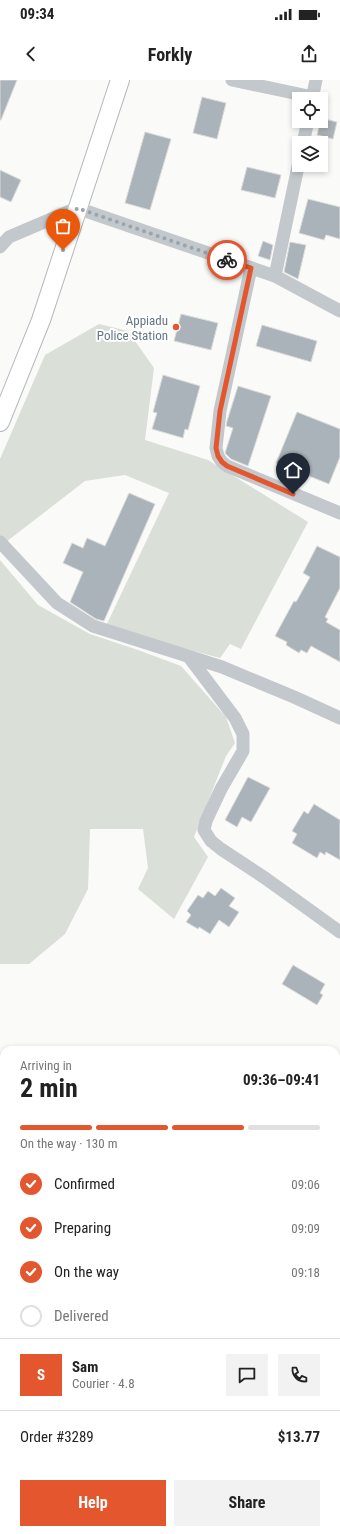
<!DOCTYPE html>
<meta charset="utf-8">
<style>
body{margin:0;font-family:"Roboto Condensed",sans-serif;background:#f2f2f2;color:#222;height:100vh;display:flex;flex-direction:column;font-size:15px;white-space:nowrap}
*{box-sizing:border-box;margin:0}
p{font-size:13px;color:#767676}
.icon{flex:none;width:22px;height:22px;fill:none;stroke:currentColor;stroke-width:2;stroke-linecap:round;stroke-linejoin:round}
.map{position:relative;flex:1;overflow:hidden}
.panel{position:absolute;left:0px;top:966px;width:340px;height:488px;display:flex;flex-direction:column;background:#fff;border-radius:12px 12px 0 0;box-shadow:0 2px 6px #0003}
.panel>*{flex:none}
.controls{position:absolute;left:292px;top:12px;display:grid;gap:8px}
.controls a{display:grid;place-items:center;width:36px;height:36px;border-radius:0px;background:#fff;box-shadow:0 2px 6px #0003;font-size:20px}
.pin{position:absolute;display:grid;place-items:center;width:34px;height:34px;color:#fff;margin:-41px -17px;border-radius:50% 50% 50% 0;rotate:-45deg;box-shadow:0 0 4px #0007}
.pin .icon{rotate:45deg}
.courier{position:absolute;display:grid;place-items:center;width:40px;height:40px;margin:-20px;border:3px solid #e4572e;border-radius:50%;background:#fff;color:#222;box-shadow:0 1px 5px #0007}
.headline em{font-style:normal;font-weight:700}
.headline div{display:flex;flex-direction:column-reverse}
.headline{display:flex;align-items:center;justify-content:space-between;height:68px;padding:0 20px}
h1{font-size:26px;font-weight:700;line-height:30px}
.bar{display:grid;grid-template-columns:repeat(4,1fr);gap:6px 4px;align-content:center;height:48px;padding:0 20px}
.bar i{height:5px;border-radius:3px;background:#e0e0e0}
.bar .selected{background:#e4572e}
.bar p{grid-column:span 4}
.line{display:flex;align-items:center;gap:10px;padding:0 20px;border-top:1px solid #e0e0e0}
.line div{flex:1}
.round{display:grid;place-items:center;flex:none;width:42px;height:42px;border-radius:0px;background:#f2f2f2}
ol{padding:0 20px;list-style:none}
li{display:flex;align-items:center;gap:12px;height:44px}
li p{margin-inline-start:auto}
li .icon{padding:4px;border-radius:50%;background:#e4572e;color:#fff;stroke-width:4}
li:last-child{color:#767676}
li i{width:22px;height:22px;border:2px solid #e0e0e0;border-radius:50%}
.cta{display:flex;gap:8px;margin-top:auto;padding:8px 20px}
.cta a{flex:1;height:46px;border-radius:0px;background:#e4572e;color:#fff;font-size:16px;font-weight:700;line-height:46px;text-align:center}
.cta a+a{background:#f2f2f2;color:#222}
.status{display:flex;justify-content:space-between;align-items:center;height:28px;padding:0 20px;background:#fff;direction:ltr}
.status svg{height:11px;fill:currentColor}
header{display:flex;justify-content:space-between;align-items:center;height:52px;padding:0 20px;background:#fff;font-size:18px;font-weight:700}
.map>svg:first-child{display:block}
</style>
<div class="status"><b>09:34</b><svg viewBox="0 0 49 12"><path d="M0 12V9h3v3zM5 12V6h3v6zM10 12V3h3v9zM15 12V0h3v12zM26 1h20v11H26zM47 4h2v5h-2z"/></svg></div>
<header><svg class="icon" aria-label="back" viewBox="0 0 24 24"><path d="M15 5l-7 7 7 7"/></svg>Forkly<svg class="icon" aria-label="share" viewBox="0 0 24 24"><path d="M12 15V3M7 8l5-5 5 5M5 13v7h14v-7"/></svg></header>
<div class="map">
<svg width="340" height="1454" viewBox="0 0 340 1454">
<rect width="100%" height="100%" fill="#fafaf8"/>
<path fill="#dadfd7" d="M99,244L128,251L154,288L145,360L208,380L308,442L241,569L230,564L220,578L178,567L106,546L169,413L125,395L85,401L6,462L0,458V379L45,275Z
M0,480L38,525L90,554L138,570L181,586L226,637L235,663L226,676L194,757L208,777L174,839L138,809L148,788L143,749H90L88,809L65,854L29,884H0Z
M4,1077V1206L0,1203V1133L3,1128L0,1124V1086Z
M340,1172V1261L336,1257V1177Z
M336,1345L340,1351V1381L336,1380Z
M66,1450H132L120,1454H68Z"/>
<path fill="#aab3b9" stroke="#dcdcda" d="M0,0H17L1,40H0Z
M202,17L226,23L217,59L193,53Z
M321,38L337,42L333,59L317,55Z
M145,52L171,59L150,130L125,123Z
M247,87L281,95L275,118L241,110Z
M0,90L21,100L11,122L0,117Z
M308,119L340,127V159L326,155L324,160L299,153Z
M263,161L273,165L270,180L258,176Z
M290,162L306,165L298,199L284,192Z
M181,234L218,243L211,270L174,261Z
M262,245L317,261L311,282L256,266Z
M163,295L200,306L188,350L185,349L183,358L152,349L157,333L153,332Z
M238,306L271,316L248,386L231,379L225,373L233,348L226,346L227,341Z
M297,332L340,349V377L329,404L276,383Z
M129,413L155,424L104,541L96,539L70,522L83,492L63,483L72,463L83,468L87,458L105,466Z
M317,466L340,477V508L325,537L328,539L326,542L340,550V582L311,566L307,573L301,570L299,573L286,565L287,562L275,556L294,521L296,522L310,497L303,493Z
M248,697L270,708L251,742L242,737L237,747L225,740Z
M314,724L340,740V780L326,772L325,775L320,772L317,778L292,763L297,754L292,751L304,731L308,734Z
M221,808L235,818L229,826L239,832L229,847L219,840L210,854L199,847L198,849L186,842L191,835L187,831L198,815L203,818L208,811L215,816Z
M293,885L325,904L320,913L323,915L317,925L282,904Z"/>
<g fill="none" stroke-linecap="round" stroke-linejoin="round">
<defs>
<path id="secondary" d="M0,342L41,240L120,0"/>
</defs>
<use href="#secondary" stroke="#b3babf" stroke-width="20"/>
<path stroke="#c3c8cc" stroke-width="13" d="M232,0L313,17
M312,19L316,0
M303,63L308,41
M0,167L9,157L77,128L275,196L340,231
M251,188L220,331L216,368L218,376L222,382L227,386L340,433
M275,196L299,82
M0,462L57,523L93,546L222,587L294,617L340,638
M189,577L235,638L243,654V671L221,709L206,741L204,750L211,761L221,769L265,798L340,852
M336,1333L340,1339
M336,1405L340,1402
M253,1450L255,1454
M224,1454L234,1450"/>
<use href="#secondary" stroke="#fff" stroke-width="18"/>
</g>
<g fill="none" stroke-linecap="round" stroke-linejoin="round">
<path stroke="#99a4ac" stroke-width="4" stroke-dasharray="0 7.2" d="M63,170L77,128L227,180"/>
<path stroke="#e4572e" stroke-width="5" d="M227,180L251,188L220,331L216,368L218,376L222,382L227,386L293,414"/>
</g>
<circle fill="#e4572e" stroke="#fff" stroke-width="1.5" cx="176" cy="247" r="4"/>
<g text-anchor="middle" dominant-baseline="central" stroke-width="4" stroke-linejoin="round" paint-order="stroke">
<g font-size="13" fill="#657683" stroke="#fff" text-anchor="end">
<text x="168" y="240">Appiadu<tspan x="168" dy="15">Police Station</tspan></text>
</g>
</g>
</svg>
<div class="controls">
<a><svg class="icon" aria-label="locate" viewBox="0 0 24 24"><circle cx="12" cy="12" r="6"/><path d="M12 2v4M12 18v4M2 12h4M18 12h4"/></svg></a>
<a><svg class="icon" aria-label="layers" viewBox="0 0 24 24"><path d="M12 4l9 5-9 5-9-5zM3 14l9 5 9-5"/></svg></a>
</div>
<div class="pin" style="left:63px;top:170px;background:#ea580c"><svg class="icon" aria-label="bag" viewBox="0 0 24 24"><path d="M5 8h14l-1 12H6zM9 8a3 3 0 0 1 6 0"/></svg></div>
<div class="pin" style="left:293px;top:414px;background:#1f2937"><svg class="icon" aria-label="home" viewBox="0 0 24 24"><path d="M3 11l9-7 9 7M6 9v11h12V9"/></svg></div>
<div class="courier" style="left:227px;top:180px"><svg class="icon" aria-label="bike" viewBox="0 0 24 24"><circle cx="6" cy="16" r="4"/><circle cx="18" cy="16" r="4"/><path d="M6 16l4-8h5l3 8M10 8l3 8H6M13 5h3"/></svg></div>
<section class="panel">
<div class="headline"><div><h1>2 min</h1><p>Arriving in</p></div><em>09:36–09:41</em></div>
<div class="bar"><i class="selected"></i><i class="selected"></i><i class="selected"></i><i></i><p>On the way · 130 m</p></div>
<ol>
<li><svg class="icon" aria-label="check" viewBox="0 0 24 24"><path d="M5 12l5 5 9-10"/></svg>Confirmed<p>09:06</p></li>
<li><svg class="icon" aria-label="check" viewBox="0 0 24 24"><path d="M5 12l5 5 9-10"/></svg>Preparing<p>09:09</p></li>
<li><svg class="icon" aria-label="check" viewBox="0 0 24 24"><path d="M5 12l5 5 9-10"/></svg>On the way<p>09:18</p></li>
<li><i></i>Delivered</li>
</ol>
<div class="line" style="height:72px"><b class="round" style="background:#e4572e;color:#fff">S</b><div><b>Sam</b><p>Courier · 4.8</p></div><a class="round"><svg class="icon" aria-label="chat" viewBox="0 0 24 24"><path d="M4 5h16v11H9l-5 4z"/></svg></a><a class="round"><svg class="icon" aria-label="phone" viewBox="0 0 24 24"><path d="M5 4h4l2 5-3 2q2 4 5 5l2-3 5 2v4C11 20 4 13 5 4z"/></svg></a></div>
<div class="line" style="height:52px"><div>Order #3289</div><b>$13.77</b></div>
<div class="cta"><a>Help</a><a>Share</a></div>
</section>
</div>
